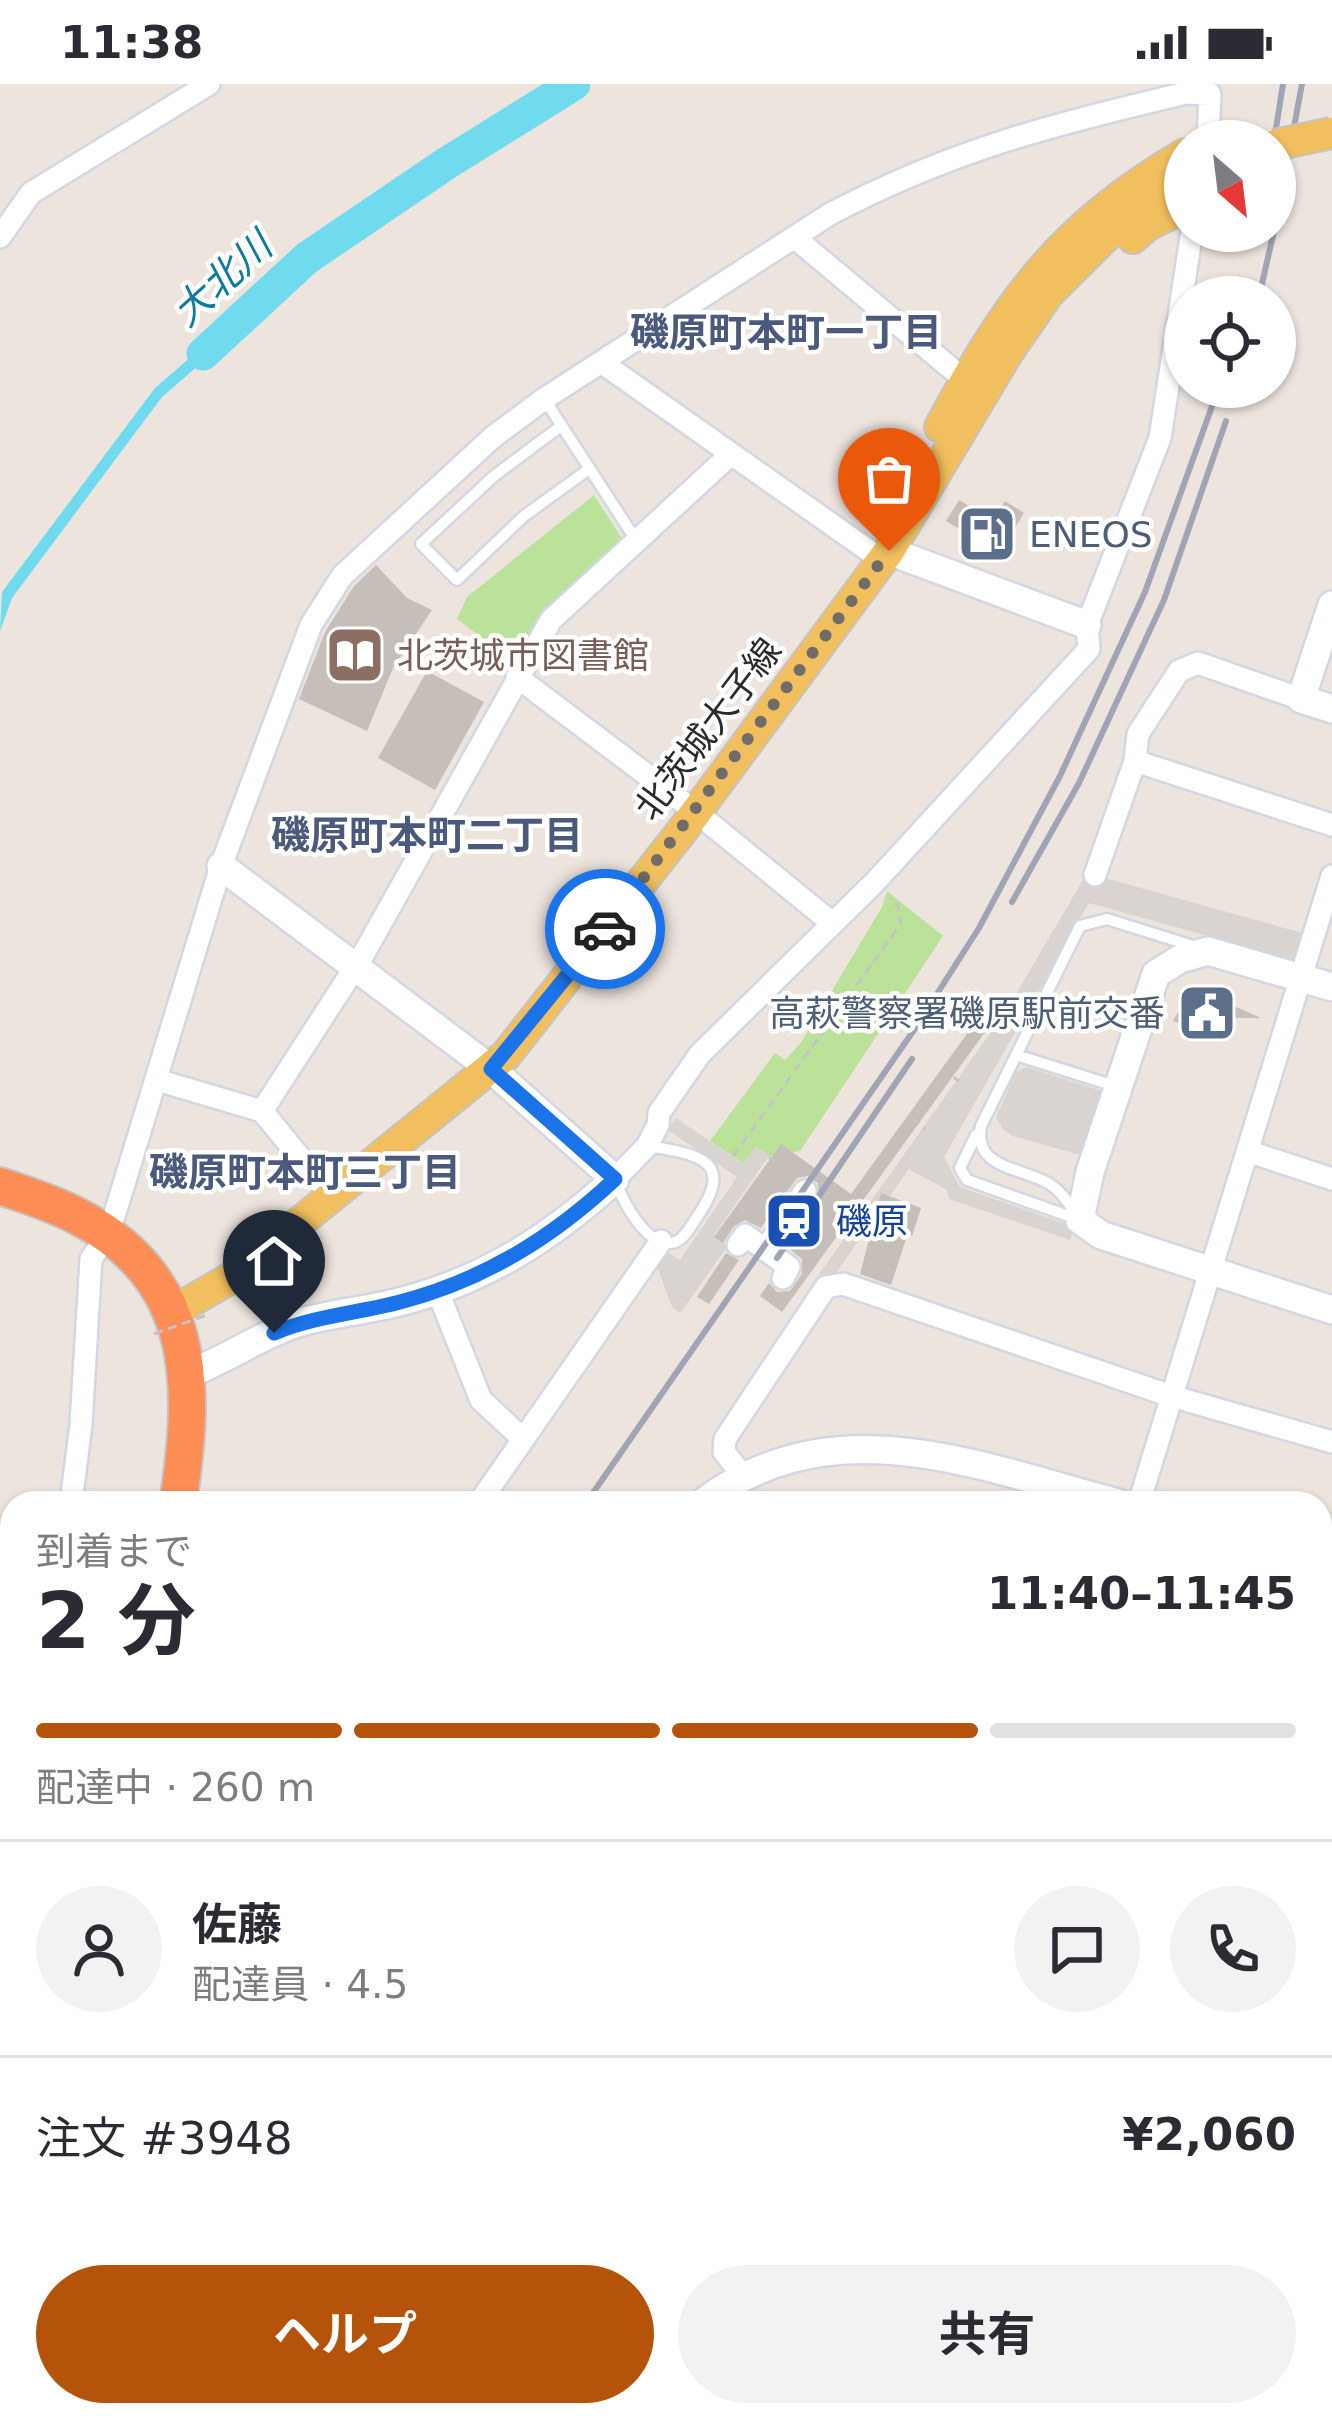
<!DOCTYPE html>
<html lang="ja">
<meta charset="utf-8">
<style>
body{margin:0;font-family:"DejaVu Sans","Noto Sans JP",sans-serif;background:#f2f2f3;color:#2b2b33;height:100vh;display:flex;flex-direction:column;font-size:45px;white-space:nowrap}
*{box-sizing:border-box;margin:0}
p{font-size:39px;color:#7c7c81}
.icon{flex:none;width:66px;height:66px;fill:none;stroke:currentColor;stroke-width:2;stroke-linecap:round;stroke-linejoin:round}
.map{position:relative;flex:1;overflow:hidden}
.panel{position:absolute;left:0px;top:1407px;width:1332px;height:936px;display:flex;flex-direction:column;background:#fff;border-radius:36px 36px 0 0;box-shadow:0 3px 9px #0004}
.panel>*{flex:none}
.needle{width:78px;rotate:152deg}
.buttons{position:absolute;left:1164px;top:36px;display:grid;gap:24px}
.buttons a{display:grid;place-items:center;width:132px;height:132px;border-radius:50%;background:#fff;box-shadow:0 3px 9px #0004;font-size:60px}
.pin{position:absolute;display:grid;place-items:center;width:102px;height:102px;color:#fff;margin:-123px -51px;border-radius:50% 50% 50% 0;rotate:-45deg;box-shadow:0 0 12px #0007}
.pin .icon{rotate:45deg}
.courier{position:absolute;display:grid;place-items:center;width:120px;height:120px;margin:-60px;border:9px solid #1a73e8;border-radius:50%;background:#fff;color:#222;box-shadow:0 3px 15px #0007}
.head em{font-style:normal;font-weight:700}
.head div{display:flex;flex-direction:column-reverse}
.head{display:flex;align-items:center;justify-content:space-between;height:204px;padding:0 36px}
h1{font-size:78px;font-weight:700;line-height:90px}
.bar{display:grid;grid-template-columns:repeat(4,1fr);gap:18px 12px;align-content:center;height:144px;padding:0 36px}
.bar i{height:15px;border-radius:9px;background:#e1e1e2}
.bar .selected{background:#b45309}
.bar p{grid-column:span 4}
.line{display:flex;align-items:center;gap:30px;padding:0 36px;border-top:3px solid #e1e1e2}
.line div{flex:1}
.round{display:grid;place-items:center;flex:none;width:126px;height:126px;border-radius:63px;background:#f2f2f3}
.cta{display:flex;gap:24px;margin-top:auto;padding:24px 36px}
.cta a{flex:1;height:138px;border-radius:72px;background:#b45309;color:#fff;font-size:48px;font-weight:700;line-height:138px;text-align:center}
.cta a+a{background:#f2f2f3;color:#2b2b33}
.status{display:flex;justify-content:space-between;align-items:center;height:84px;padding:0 60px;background:#fff;direction:ltr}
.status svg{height:33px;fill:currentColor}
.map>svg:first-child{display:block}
</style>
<div class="status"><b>11:38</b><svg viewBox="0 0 49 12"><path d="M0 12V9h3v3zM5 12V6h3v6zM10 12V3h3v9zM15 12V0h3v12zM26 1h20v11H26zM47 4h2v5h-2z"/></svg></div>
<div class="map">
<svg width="1332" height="2343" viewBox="0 0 1332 2343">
<rect width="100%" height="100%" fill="#ede4dd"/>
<path fill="#dfdde5" d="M1332,2224V2343H894L938,2331H1320V2228Z"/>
<path fill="#bae399" d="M594,411L623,456L548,526L517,575L509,574L457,535L467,513Z
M887,807L943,852L800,1067L769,1072L756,1063L744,1080L710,1057L775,969L785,976L800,960L882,823Z
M1332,1701V2036L1320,2041V1704Z"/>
<path fill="#d9d4d0" d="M1087,789L1313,852L1305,879L1089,819L944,1073L960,1103L1075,1143L1070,1156L949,1115L947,1106L909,1085L826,1203L814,1197L1006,927Z
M1027,983L1102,1007L1107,1013L1087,1073L1012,1052L1002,1044L996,1033L1016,988Z
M676,1034L743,1080L756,1062L769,1072L714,1151L728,1162L680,1229L672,1223L655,1177L663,1165L680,1176L737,1093L668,1046Z"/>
<path fill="#70dbef" d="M230,239L237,248L162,313L12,514L0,547L2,508L155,304Z"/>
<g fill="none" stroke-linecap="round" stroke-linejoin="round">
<path stroke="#70dbef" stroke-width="33" d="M203,270L307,174L447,79L574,0"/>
</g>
<path fill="#c5beb9" d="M959,416L992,436L1005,417L1024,429L999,469L946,437Z
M376,481L407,514L432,526L393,584L367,647L299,615L325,548L354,502Z
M427,587L484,618L435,706L378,674Z
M1193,914L1195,918L1235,919L1234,922L1261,934H1231L1209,948L1173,937L1181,923Z
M974,940L985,948L782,1228L760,1212L769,1199L777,1208L790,1207L802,1190V1175L786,1162L818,1114V1099L807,1092L797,1094L761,1144L745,1136L734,1142L723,1159L714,1153L781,1060L851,1110Z
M881,1109L921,1124L912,1152L908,1149L891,1201L860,1190Z
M726,1169L739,1176L709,1220L697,1213Z"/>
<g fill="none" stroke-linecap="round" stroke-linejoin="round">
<defs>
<path id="lane" d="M545,316L636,456
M561,342L494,392L421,460L457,496L524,432L589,385
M1016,971L1115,1002
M976,1051L960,1084L967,1096L1077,1135
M616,1098C623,1117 645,1161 671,1159C683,1158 691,1142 697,1133C737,1076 698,1070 647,1062
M1075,1128C1067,1117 1060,1106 1048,1099C1019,1083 973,1084 981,1042L1080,842L1107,835L1196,863
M1320,2306L1332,2303
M438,2331L445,2343
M1162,2343L1213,2331"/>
<path id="street" d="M0,153L31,109L209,0
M795,154L965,296
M601,278L882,476
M517,593L696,728L832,839
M1135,677L1332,741
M1095,791L1135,677L1138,650L1179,587L1198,579L1301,615
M157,996L262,1027L333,1114
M262,1027L363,871L551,536L730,371
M1250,1068L1332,1095
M615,1095L647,1062L658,1041L659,1029L700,970L874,799L1089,565L1087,541L1160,354L1192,147
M738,1161L745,1151L789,1183L783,1194
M765,1166L805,1107
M438,1208L481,1316L523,1355
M744,1393L724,1368L725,1355L826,1203L843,1200L1171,1312L1332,1358
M71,1419L81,1340L91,1175L108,1150L116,1126L221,782L311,541L342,492L493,353L544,315L830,130C952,66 1054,40 1186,9L1210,10L1208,57
M479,1419L661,1157
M1139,1419L1332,792
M1320,1630L1332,1634
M117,2343L120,2331"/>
<path id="secondary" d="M889,467L1087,541
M1332,521L1301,615L1332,625
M1332,903L1208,867L1180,875L1156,890L1090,1088L1080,1136L1101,1151L1332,1226
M188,1290C226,1276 260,1251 298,1239C331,1229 365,1227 399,1218C483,1197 551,1154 615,1095L491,985L221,782
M702,1419C833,1320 978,1382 1118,1419
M1320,1471L1332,1475
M370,2331V2343"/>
<path id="primary" d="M1133,154L1148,141L1185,123
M940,343C1008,217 1059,144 1185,70
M172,1228L231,1194L506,971L685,743L889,467L1008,268L1048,210L1118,140L1185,96"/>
<path id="highway" d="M0,1102C26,1111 53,1119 77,1132C198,1194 196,1301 178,1419
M12,2343L14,2331"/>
</defs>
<use href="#lane" stroke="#d2d7e3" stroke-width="15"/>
<use href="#street" stroke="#d2d7e3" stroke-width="26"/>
<use href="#secondary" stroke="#d2d7e3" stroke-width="32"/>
<use href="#primary" stroke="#c4c4c4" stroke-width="34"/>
<use href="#highway" stroke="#c4c4c4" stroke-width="40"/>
<path stroke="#c4c4c4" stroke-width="3" stroke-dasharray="9 6" stroke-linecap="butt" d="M925,1017L946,988L959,997
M912,1034L925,1045
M733,1072L901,840L898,822L890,814
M769,1073L777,1080
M739,1131L746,1122"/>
<use href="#lane" stroke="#fff" stroke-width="10"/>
<use href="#street" stroke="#fff" stroke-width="21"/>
<use href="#secondary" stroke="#fff" stroke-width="27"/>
<use href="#primary" stroke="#f1bf5e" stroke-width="30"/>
<use href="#highway" stroke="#fe8d56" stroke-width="36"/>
<path stroke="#9fa5b5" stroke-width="6" d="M1274,57L1283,0
M1275,145L1302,0
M1259,213L1274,147
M1012,818L1079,699L1164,516L1226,337
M777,1174L912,975
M586,1419L914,946L979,844L1060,692L1145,508L1219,303
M65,2343L69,2331
M87,2343L91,2331"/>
<defs>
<path id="primary-bridge" d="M1275,61L1332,49"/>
</defs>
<use href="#primary-bridge" stroke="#c4c4c4" stroke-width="34" stroke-linecap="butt"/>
<path stroke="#c4c4c4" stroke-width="3" stroke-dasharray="9 6" stroke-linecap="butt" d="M154,1250L207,1231"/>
<use href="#primary-bridge" stroke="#f1bf5e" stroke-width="30"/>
</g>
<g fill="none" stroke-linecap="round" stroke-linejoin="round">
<path stroke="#6f6c69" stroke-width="12" stroke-dasharray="0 21.6" d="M605,845L889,467"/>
<path stroke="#1a73e8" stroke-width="15" d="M274,1249C315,1232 358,1229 400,1218C484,1196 552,1154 615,1095L491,985L605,845"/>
</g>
<defs>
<symbol id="fuel-square" viewBox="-11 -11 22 22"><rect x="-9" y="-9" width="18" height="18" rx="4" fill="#5c6f8a" stroke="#fff"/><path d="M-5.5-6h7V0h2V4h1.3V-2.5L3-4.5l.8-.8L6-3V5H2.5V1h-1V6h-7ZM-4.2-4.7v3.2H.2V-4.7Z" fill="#fff"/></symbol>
<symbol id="library-square" viewBox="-11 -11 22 22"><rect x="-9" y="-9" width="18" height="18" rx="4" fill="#8d6e63" stroke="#fff"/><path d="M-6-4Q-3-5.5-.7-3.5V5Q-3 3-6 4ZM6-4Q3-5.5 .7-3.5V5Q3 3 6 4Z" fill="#fff"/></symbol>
<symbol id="civic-square" viewBox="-11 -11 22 22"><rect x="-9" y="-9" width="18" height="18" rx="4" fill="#5c6f8a" stroke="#fff"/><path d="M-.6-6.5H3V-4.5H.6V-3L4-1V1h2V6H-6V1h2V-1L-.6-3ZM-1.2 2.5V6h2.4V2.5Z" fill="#fff"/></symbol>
<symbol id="station-square" viewBox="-11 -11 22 22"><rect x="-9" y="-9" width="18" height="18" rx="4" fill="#1a4fb4" stroke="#fff"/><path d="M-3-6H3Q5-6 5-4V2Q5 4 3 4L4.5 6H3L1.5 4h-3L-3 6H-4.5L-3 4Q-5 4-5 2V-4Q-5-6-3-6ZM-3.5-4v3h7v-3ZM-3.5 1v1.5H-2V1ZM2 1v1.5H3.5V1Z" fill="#fff"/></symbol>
</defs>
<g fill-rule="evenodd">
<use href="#fuel-square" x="954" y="417" width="66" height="66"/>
<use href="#library-square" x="322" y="538" width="66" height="66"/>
<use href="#civic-square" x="1174" y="896" width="66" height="66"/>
<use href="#station-square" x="761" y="1104" width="66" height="66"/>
</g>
<g text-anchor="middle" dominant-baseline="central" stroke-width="9" stroke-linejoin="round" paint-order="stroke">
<g font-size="36" fill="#4e5e75" stroke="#fff" text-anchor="start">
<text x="1029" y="450">ENEOS</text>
<text x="1165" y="929" text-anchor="end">高萩警察署磯原駅前交番</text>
</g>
<g font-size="36" fill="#785e54" stroke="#fff" text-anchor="start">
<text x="397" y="571">北茨城市図書館</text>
</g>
<g font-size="36" fill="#2b2b2b" stroke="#fff">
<text transform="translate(708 645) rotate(-53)">北茨城大子線</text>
</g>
<g font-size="36" fill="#164399" stroke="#fff" text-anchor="start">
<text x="836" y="1137">磯原</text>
</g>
<g font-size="39" font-style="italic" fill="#0d7b9c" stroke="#fff">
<text transform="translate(222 195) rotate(-42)">大北川</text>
</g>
<g font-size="39" font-weight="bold" fill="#4b597c" stroke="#fff">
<text x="786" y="248">磯原町本町一丁目</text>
<text x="427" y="751">磯原町本町二丁目</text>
<text x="305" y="1088">磯原町本町三丁目</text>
</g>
</g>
</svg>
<div class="buttons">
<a><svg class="needle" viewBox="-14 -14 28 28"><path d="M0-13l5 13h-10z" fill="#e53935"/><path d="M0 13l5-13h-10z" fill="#7c7c81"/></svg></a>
<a><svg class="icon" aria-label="locate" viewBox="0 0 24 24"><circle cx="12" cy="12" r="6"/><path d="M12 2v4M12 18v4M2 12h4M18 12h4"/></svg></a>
</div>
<div class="pin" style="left:889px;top:467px;background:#ea580c"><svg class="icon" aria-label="bag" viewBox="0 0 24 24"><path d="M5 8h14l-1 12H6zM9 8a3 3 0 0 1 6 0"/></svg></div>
<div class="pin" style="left:274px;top:1249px;background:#1f2937"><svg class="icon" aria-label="home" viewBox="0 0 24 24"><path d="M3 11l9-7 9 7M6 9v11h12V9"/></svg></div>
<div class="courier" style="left:605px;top:845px"><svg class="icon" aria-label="car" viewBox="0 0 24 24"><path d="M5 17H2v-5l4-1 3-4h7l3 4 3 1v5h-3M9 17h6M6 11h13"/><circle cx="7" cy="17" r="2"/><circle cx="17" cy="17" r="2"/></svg></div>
<section class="panel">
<div class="head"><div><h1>2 分</h1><p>到着まで</p></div><em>11:40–11:45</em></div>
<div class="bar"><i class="selected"></i><i class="selected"></i><i class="selected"></i><i></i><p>配達中 · 260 m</p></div>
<div class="line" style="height:216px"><a class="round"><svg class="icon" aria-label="person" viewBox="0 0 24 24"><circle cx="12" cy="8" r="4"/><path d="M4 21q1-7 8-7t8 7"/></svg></a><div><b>佐藤</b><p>配達員 · 4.5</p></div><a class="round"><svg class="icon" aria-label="chat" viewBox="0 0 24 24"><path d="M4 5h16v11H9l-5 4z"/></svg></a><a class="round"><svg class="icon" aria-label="phone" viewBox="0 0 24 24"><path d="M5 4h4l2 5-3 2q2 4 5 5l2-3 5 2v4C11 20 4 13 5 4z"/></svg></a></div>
<div class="line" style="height:156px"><div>注文 #3948</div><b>¥2,060</b></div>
<div class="cta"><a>ヘルプ</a><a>共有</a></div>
</section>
</div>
